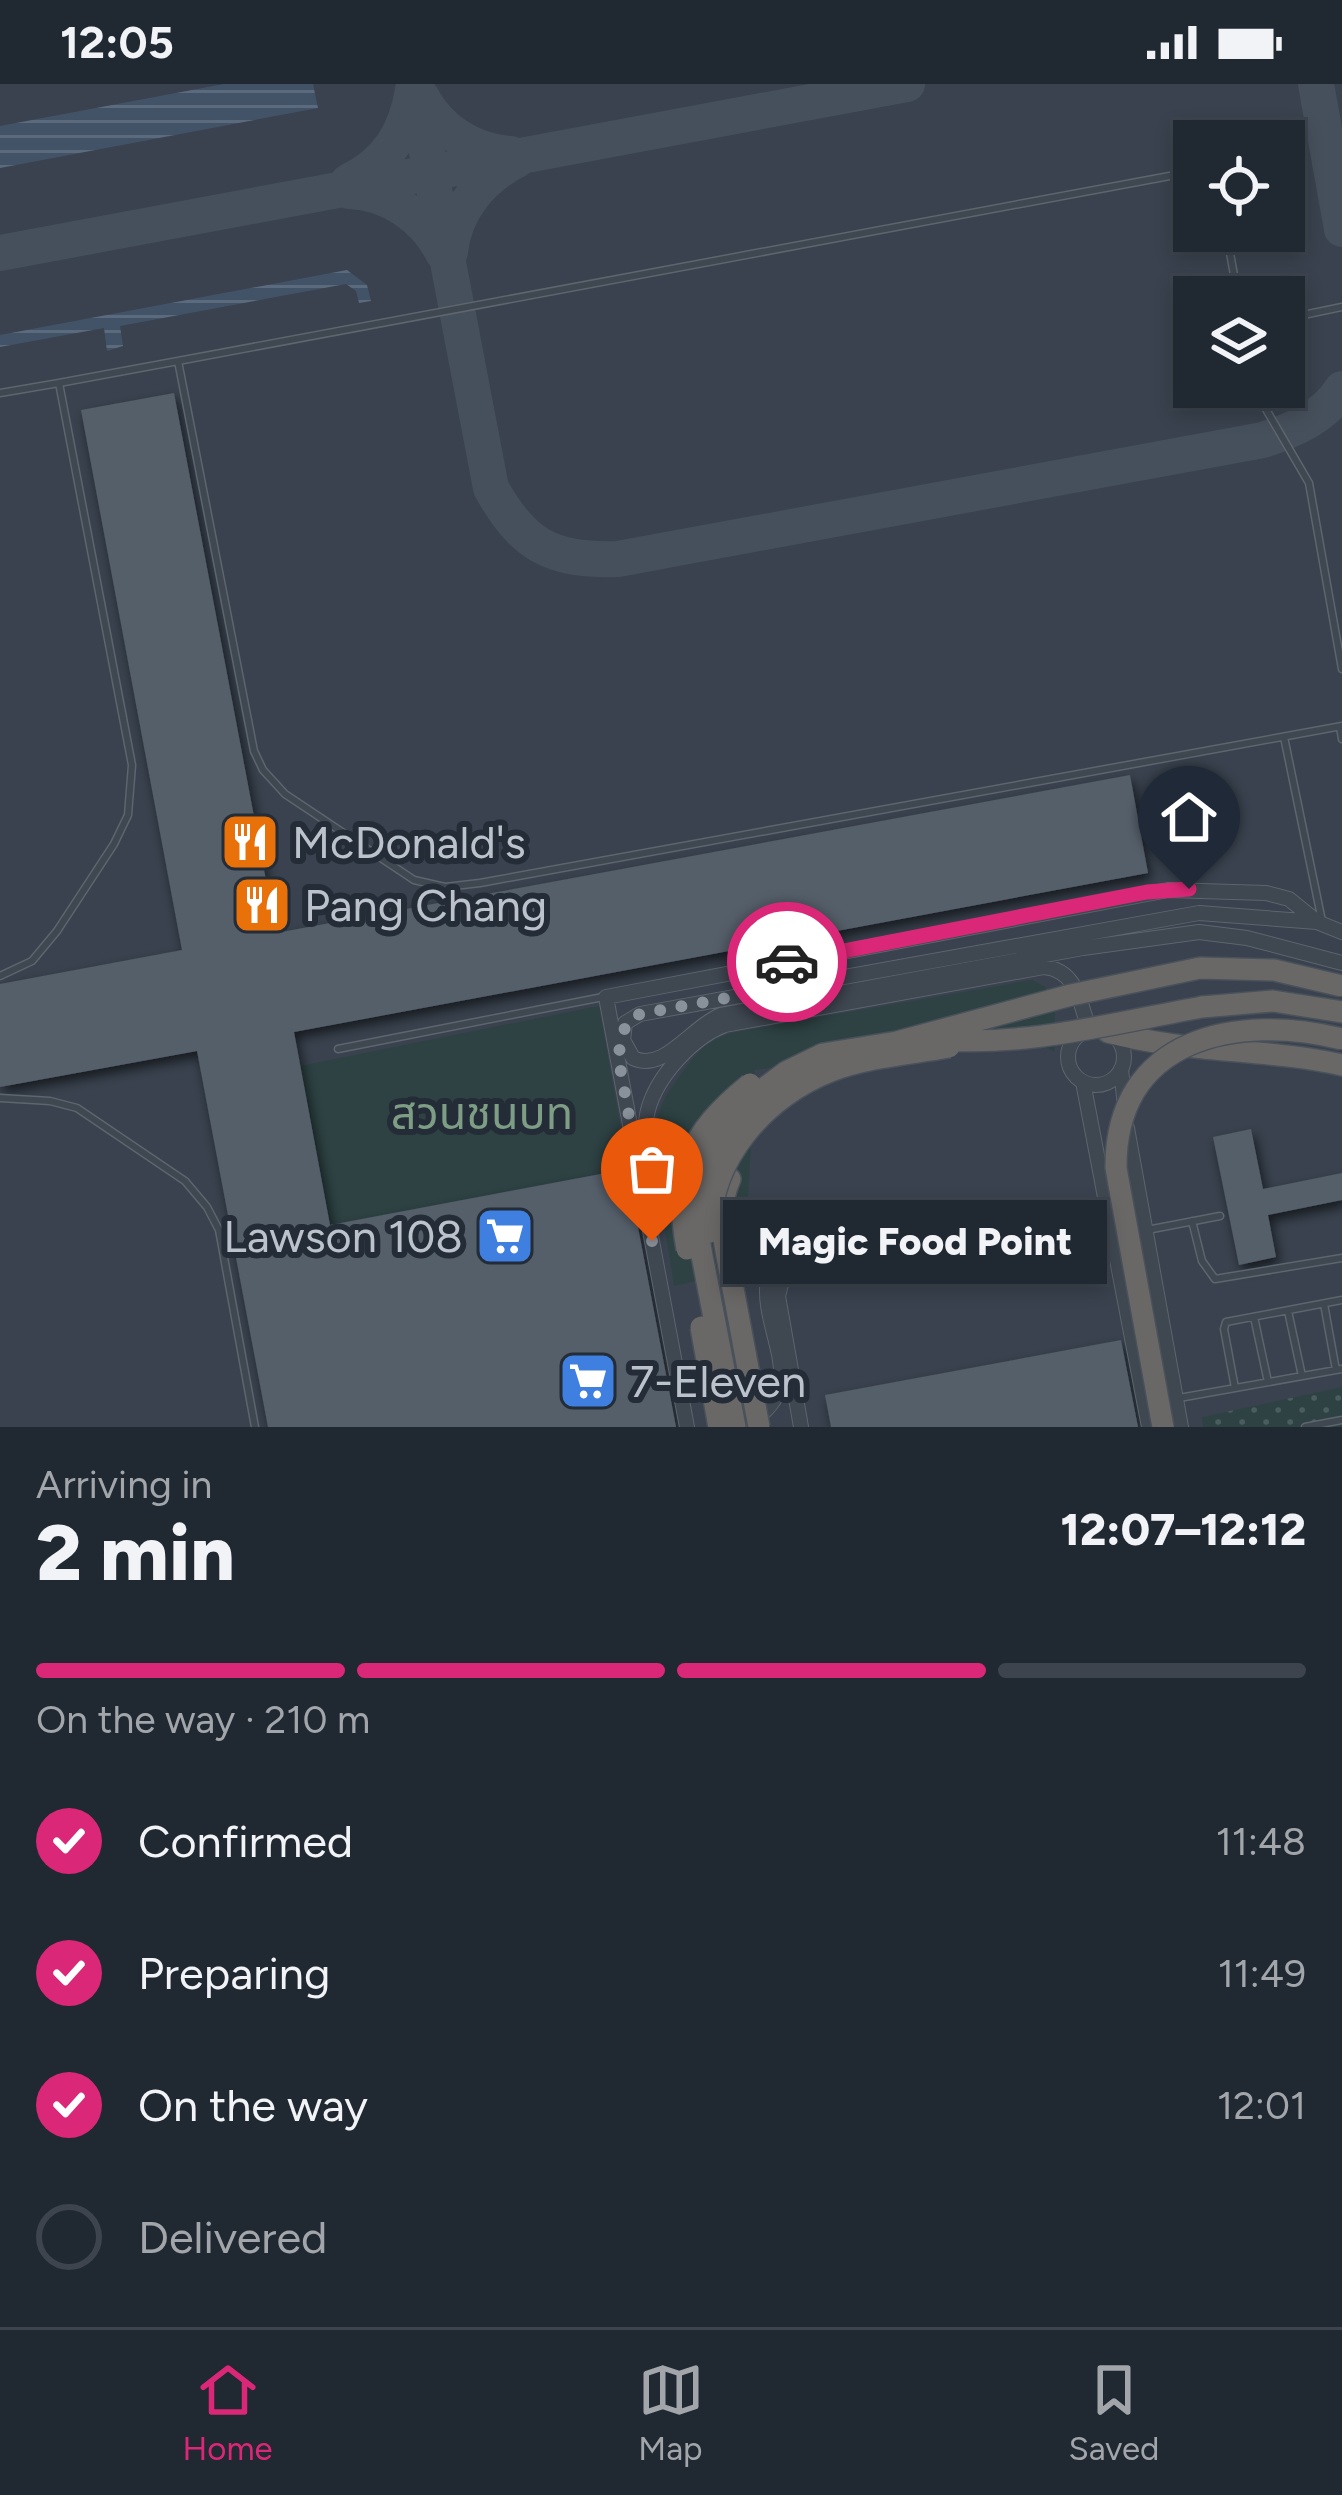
<!DOCTYPE html>
<meta charset="utf-8">
<style>
body{margin:0;font-family:Figtree,"Noto Sans Thai",sans-serif;background:#283039;color:#f1f3f6;height:100vh;display:flex;flex-direction:column;font-size:45px;white-space:nowrap}
*{box-sizing:border-box;margin:0}
p{font-size:39px;color:#a2a6ab}
.icon{flex:none;width:66px;height:66px;fill:none;stroke:currentColor;stroke-width:2;stroke-linecap:round;stroke-linejoin:round}
.map{position:relative;height:1343px;overflow:hidden}
.sheet{display:flex;flex-direction:column;background:#202831;flex:1}
.sheet>*{flex:none}
.buttons{position:absolute;left:1173px;top:36px;display:grid;gap:24px}
.buttons a{display:grid;place-items:center;width:132px;height:132px;border-radius:0px;background:#202831;box-shadow:0 6px 18px #0003,0 0 0 3px #3d444d;font-size:60px}
.pin{position:absolute;display:grid;place-items:center;width:102px;height:102px;color:#fff;margin:-123px -51px;border-radius:50% 50% 50% 0;rotate:-45deg;box-shadow:0 0 12px #0007}
.pin .icon{rotate:45deg}
.courier{position:absolute;display:grid;place-items:center;width:120px;height:120px;margin:-60px;border:9px solid #db2777;border-radius:50%;background:#fff;color:#222;box-shadow:0 3px 15px #0007}
.bubble{position:absolute;height:84px;border-radius:0px;background:#202831;box-shadow:0 6px 18px #0003,0 0 0 3px #3d444d;font-size:39px;font-weight:800;line-height:84px;text-align:center}
.overview em{font-style:normal;font-weight:800}
.overview div{display:flex;flex-direction:column-reverse}
.overview{display:flex;align-items:center;justify-content:space-between;height:204px;padding:0 36px}
h1{font-size:78px;font-weight:800;line-height:90px}
.bar{display:grid;grid-template-columns:repeat(4,1fr);gap:18px 12px;align-content:center;height:144px;padding:0 36px}
.bar i{height:15px;border-radius:9px;background:#3d444d}
.bar .active{background:#db2777}
.bar p{grid-column:span 4}
ol{padding:0 36px;list-style:none}
li{display:flex;align-items:center;gap:36px;height:132px}
li p{margin-inline-start:auto}
li .icon{padding:12px;border-radius:50%;background:#db2777;color:#fff;stroke-width:4}
li:last-child{color:#a2a6ab}
li i{width:66px;height:66px;border:6px solid #3d444d;border-radius:50%}
.status{display:flex;justify-content:space-between;align-items:center;height:84px;padding:0 60px;background:#202831;direction:ltr}
.status svg{height:33px;fill:currentColor}
.tabs{display:flex;justify-content:space-around;align-items:center;height:168px;border-top:3px solid #3d444d;background:#202831;font-size:33px;color:#a2a6ab}
.tabs a{display:grid;justify-items:center;gap:6px}
.tabs .active{color:#db2777}
.map>svg:first-child{display:block}
</style>
<div class="status"><b>12:05</b><svg viewBox="0 0 49 12"><path d="M0 12V9h3v3zM5 12V6h3v6zM10 12V3h3v9zM15 12V0h3v12zM26 1h20v11H26zM47 4h2v5h-2z"/></svg></div>
<div class="map">
<svg width="1342" height="1343" viewBox="0 0 1342 1343">
<defs>
<pattern id="grass-dots" width="8" height="8" patternUnits="userSpaceOnUse" patternTransform="scale(3)"><rect width="8" height="8" fill="#2e4243"/><path d="M2 2h.1M6 6h.1" fill="none" stroke="#4a5c5d" stroke-width="1.8" stroke-linecap="round"/></pattern>
<pattern id="water-rules" width="6" height="5" patternUnits="userSpaceOnUse" patternTransform="scale(3)"><rect width="6" height="5" fill="#425368"/><path d="M0 2.5h6" fill="none" stroke="#5b6a7c"/></pattern>
<filter id="shadow"><feDropShadow dx="3.5" dy="6" stdDeviation="6" flood-color="#0009"/></filter>
</defs>
<rect width="100%" height="100%" fill="#2b3541"/>
<path fill="#39424e" fill-rule="evenodd" d="M0,0H1342V1343H0ZM1194,57H1284V147H1194ZM1194,213H1284V303H1194Z"/>
<path fill="url(#grass-dots)" d="M1342,1303V1343H1203L1202,1333Z"/>
<path fill="#2e4243" d="M1032,896L1045,903L1055,930L1054,968L1021,947L755,986L744,1186L674,1202C669,1162 646,1058 660,1025C665,1011 676,997 685,985C699,965 712,954 736,948Z
M599,922L628,1085L330,1141L300,982Z"/>
<path fill="url(#water-rules)" d="M224,0H313L318,24L0,84V42Z
M347,186L367,201L371,217L359,219L356,207L346,200L120,242L123,262L107,267L104,244L0,263V251Z"/>
<g fill="none" stroke-linecap="round" stroke-linejoin="round">
<path stroke="#46505c" stroke-width="36" d="M414,0L491,404C523,462 552,477 618,475L1263,356C1294,346 1324,333 1342,305
M1316,0L1342,145
M421,12C438,45 472,68 511,70
M348,98C388,78 406,49 413,6
M349,107C389,108 426,134 443,169
M450,168C454,127 481,94 517,76
M0,169L907,0"/>
</g>
<path fill="#545e6b" filter="url(#shadow)" d="M174,309L276,849L1130,691L1148,789L294,948L330,1141L627,1085L676,1343H268L197,967L0,1003V900L182,866L81,326Z
M1251,1045L1263,1105L1342,1089V1116L1268,1131L1276,1173L1239,1181L1213,1053Z
M1121,1256L1138,1343H831L825,1311Z"/>
<g fill="none" stroke-linecap="round" stroke-linejoin="round">
<defs>
<path id="service" d="M1226,147L1238,213
M1284,235L1342,223
M178,277L1175,91L1194,98
M59,299L178,277L254,667L263,686L285,710L414,796L445,803L480,799L1342,642
M1253,303L1309,399L1342,585
M0,309L59,299L132,681L128,731L114,760L57,847L32,877L0,892
M1340,643L1342,655
M1284,653L1322,837
M338,965L603,913
M0,1014L50,1017L77,1024L185,1097L207,1123L219,1146L255,1343
M1192,1137L1202,1177L1215,1195L1342,1174
M1147,1146L1220,1132
M1324,1220L1336,1286
M1288,1227L1302,1292
M1254,1233L1268,1298
M1235,1304L1224,1245L1226,1238L1342,1216
M1179,1314L1342,1285
M1305,1343L1342,1336"/>
<path id="minor" d="M1342,848L1317,838L1199,829L640,930L625,939L623,956L633,974C664,989 691,943 721,931L1083,864L1199,848L1247,854L1342,879
M1068 973a28 28 0 1 1 56 0a28 28 0 1 1-56 0Z
M1121,985L1125,1022
M1083,998L1149,1343
M1127,1044L1181,1343
M650,1104C648,1079 642,1050 648,1026C657,992 693,953 725,941L1044,883C1077,886 1080,919 1089,945
M798,1189L783,1193L778,1212L801,1343
M752,1337C812,1299 759,1247 768,1194C779,1182 808,1176 824,1181
M687,1343L606,913L1168,806L1266,809L1289,815L1315,836"/>
<path id="trunk" d="M1202,923L1273,917L1342,928
M1108,948C1185,969 1265,964 1342,981
M729,1183C723,1153 717,1123 730,1095"/>
</defs>
<use href="#service" stroke="#5d656e" stroke-width="9"/>
<use href="#minor" stroke="#5d656e" stroke-width="16"/>
<use href="#trunk" stroke="#49525b" stroke-width="24"/>
<use href="#service" stroke="#3f4751" stroke-width="6"/>
<use href="#minor" stroke="#3f4751" stroke-width="14"/>
<use href="#trunk" stroke="#6a6867" stroke-width="21"/>
<defs>
<path id="trunk-bridge" d="M932,955C1023,964 1113,939 1202,923
M711,1148C708,1076 766,1012 831,987C867,973 911,970 949,963
M687,1165C673,1088 688,1050 750,1000
M729,1183L759,1343
M701,1243L719,1343
M735,1343L696,1140L697,1112L707,1074L726,1043L754,1012L786,988L823,970L897,958L1071,911L1200,884L1274,886L1342,902
M1163,1343L1116,1084C1115,953 1238,929 1342,955"/>
</defs>
<use href="#trunk-bridge" stroke="#49525b" stroke-width="24" stroke-linecap="butt"/>
<use href="#trunk-bridge" stroke="#6a6867" stroke-width="21"/>
</g>
<g fill="none" stroke-linecap="round" stroke-linejoin="round">
<path stroke="#89919b" stroke-width="12" stroke-dasharray="0 21.6" d="M652,1157L618,972L626,939L640,930L759,908L754,884L787,878"/>
<path stroke="#db2777" stroke-width="15" d="M787,878L1147,808L1189,805"/>
</g>
<defs>
<symbol id="restaurant-square" viewBox="-11 -11 22 22"><rect x="-9" y="-9" width="18" height="18" rx="4" fill="#e8710a" stroke="#232c37"/><path d="M-5-6h1v4h1v-4h1v4h1v-4h1v5L-1.5 .5V6h-2V.5L-5-1ZM5-6V6H3V1.5H1.5Q1.5-4 5-6Z" fill="#fff"/></symbol>
<symbol id="supermarket-square" viewBox="-11 -11 22 22"><rect x="-9" y="-9" width="18" height="18" rx="4" fill="#3f7fe0" stroke="#232c37"/><path d="M-6-5.5h2.5l.6 2H6L4.5 2H-2.5L-4.4-4H-6ZM-1.5 3.2a1.3 1.3 0 1 0 .1 0ZM3 3.2a1.3 1.3 0 1 0 .1 0Z" fill="#fff"/></symbol>
</defs>
<g fill-rule="evenodd">
<use href="#restaurant-square" x="217" y="725" width="66" height="66"/>
<use href="#restaurant-square" x="229" y="788" width="66" height="66"/>
<use href="#supermarket-square" x="472" y="1119" width="66" height="66"/>
<use href="#supermarket-square" x="555" y="1264" width="66" height="66"/>
</g>
<g text-anchor="middle" dominant-baseline="central" stroke-width="12" stroke-linejoin="round" paint-order="stroke">
<g font-size="45" fill="#bcc2cb" stroke="#232c37" text-anchor="start">
<text x="292" y="758">McDonald's</text>
<text x="304" y="821">Pang Chang</text>
<text x="463" y="1152" text-anchor="end">Lawson 108</text>
<text x="630" y="1297">7-Eleven</text>
</g>
<g font-size="45" fill="#7d9e84" stroke="#232c37">
<text x="482" y="1029">สวนชนบท</text>
</g>
</g>
</svg>
<div class="buttons">
<a><svg class="icon" aria-label="locate" viewBox="0 0 24 24"><circle cx="12" cy="12" r="6"/><path d="M12 2v4M12 18v4M2 12h4M18 12h4"/></svg></a>
<a><svg class="icon" aria-label="layers" viewBox="0 0 24 24"><path d="M12 4l9 5-9 5-9-5zM3 14l9 5 9-5"/></svg></a>
</div>
<div class="pin" style="left:652px;top:1157px;background:#ea580c"><svg class="icon" aria-label="bag" viewBox="0 0 24 24"><path d="M5 8h14l-1 12H6zM9 8a3 3 0 0 1 6 0"/></svg></div>
<div class="pin" style="left:1189px;top:805px;background:#1f2937"><svg class="icon" aria-label="home" viewBox="0 0 24 24"><path d="M3 11l9-7 9 7M6 9v11h12V9"/></svg></div>
<div class="courier" style="left:787px;top:878px"><svg class="icon" aria-label="car" viewBox="0 0 24 24"><path d="M5 17H2v-5l4-1 3-4h7l3 4 3 1v5h-3M9 17h6M6 11h13"/><circle cx="7" cy="17" r="2"/><circle cx="17" cy="17" r="2"/></svg></div>
<div class="bubble" style="left:723px;top:1116px;width:384px">Magic Food Point</div>
</div>
<section class="sheet">
<div class="overview"><div><h1>2 min</h1><p>Arriving in</p></div><em>12:07–12:12</em></div>
<div class="bar"><i class="active"></i><i class="active"></i><i class="active"></i><i></i><p>On the way · 210 m</p></div>
<ol>
<li><svg class="icon" aria-label="check" viewBox="0 0 24 24"><path d="M5 12l5 5 9-10"/></svg>Confirmed<p>11:48</p></li>
<li><svg class="icon" aria-label="check" viewBox="0 0 24 24"><path d="M5 12l5 5 9-10"/></svg>Preparing<p>11:49</p></li>
<li><svg class="icon" aria-label="check" viewBox="0 0 24 24"><path d="M5 12l5 5 9-10"/></svg>On the way<p>12:01</p></li>
<li><i></i>Delivered</li>
</ol>
</section>
<nav class="tabs">
<a class="active"><svg class="icon" aria-label="home" viewBox="0 0 24 24"><path d="M3 11l9-7 9 7M6 9v11h12V9"/></svg>Home</a>
<a><svg class="icon" aria-label="map" viewBox="0 0 24 24"><path d="M3 6l6-2 6 2 6-2v14l-6 2-6-2-6 2zM9 4v14M15 6v14"/></svg>Map</a>
<a><svg class="icon" aria-label="saved" viewBox="0 0 24 24"><path d="M7 4h10v16l-5-4-5 4z"/></svg>Saved</a>
</nav>
